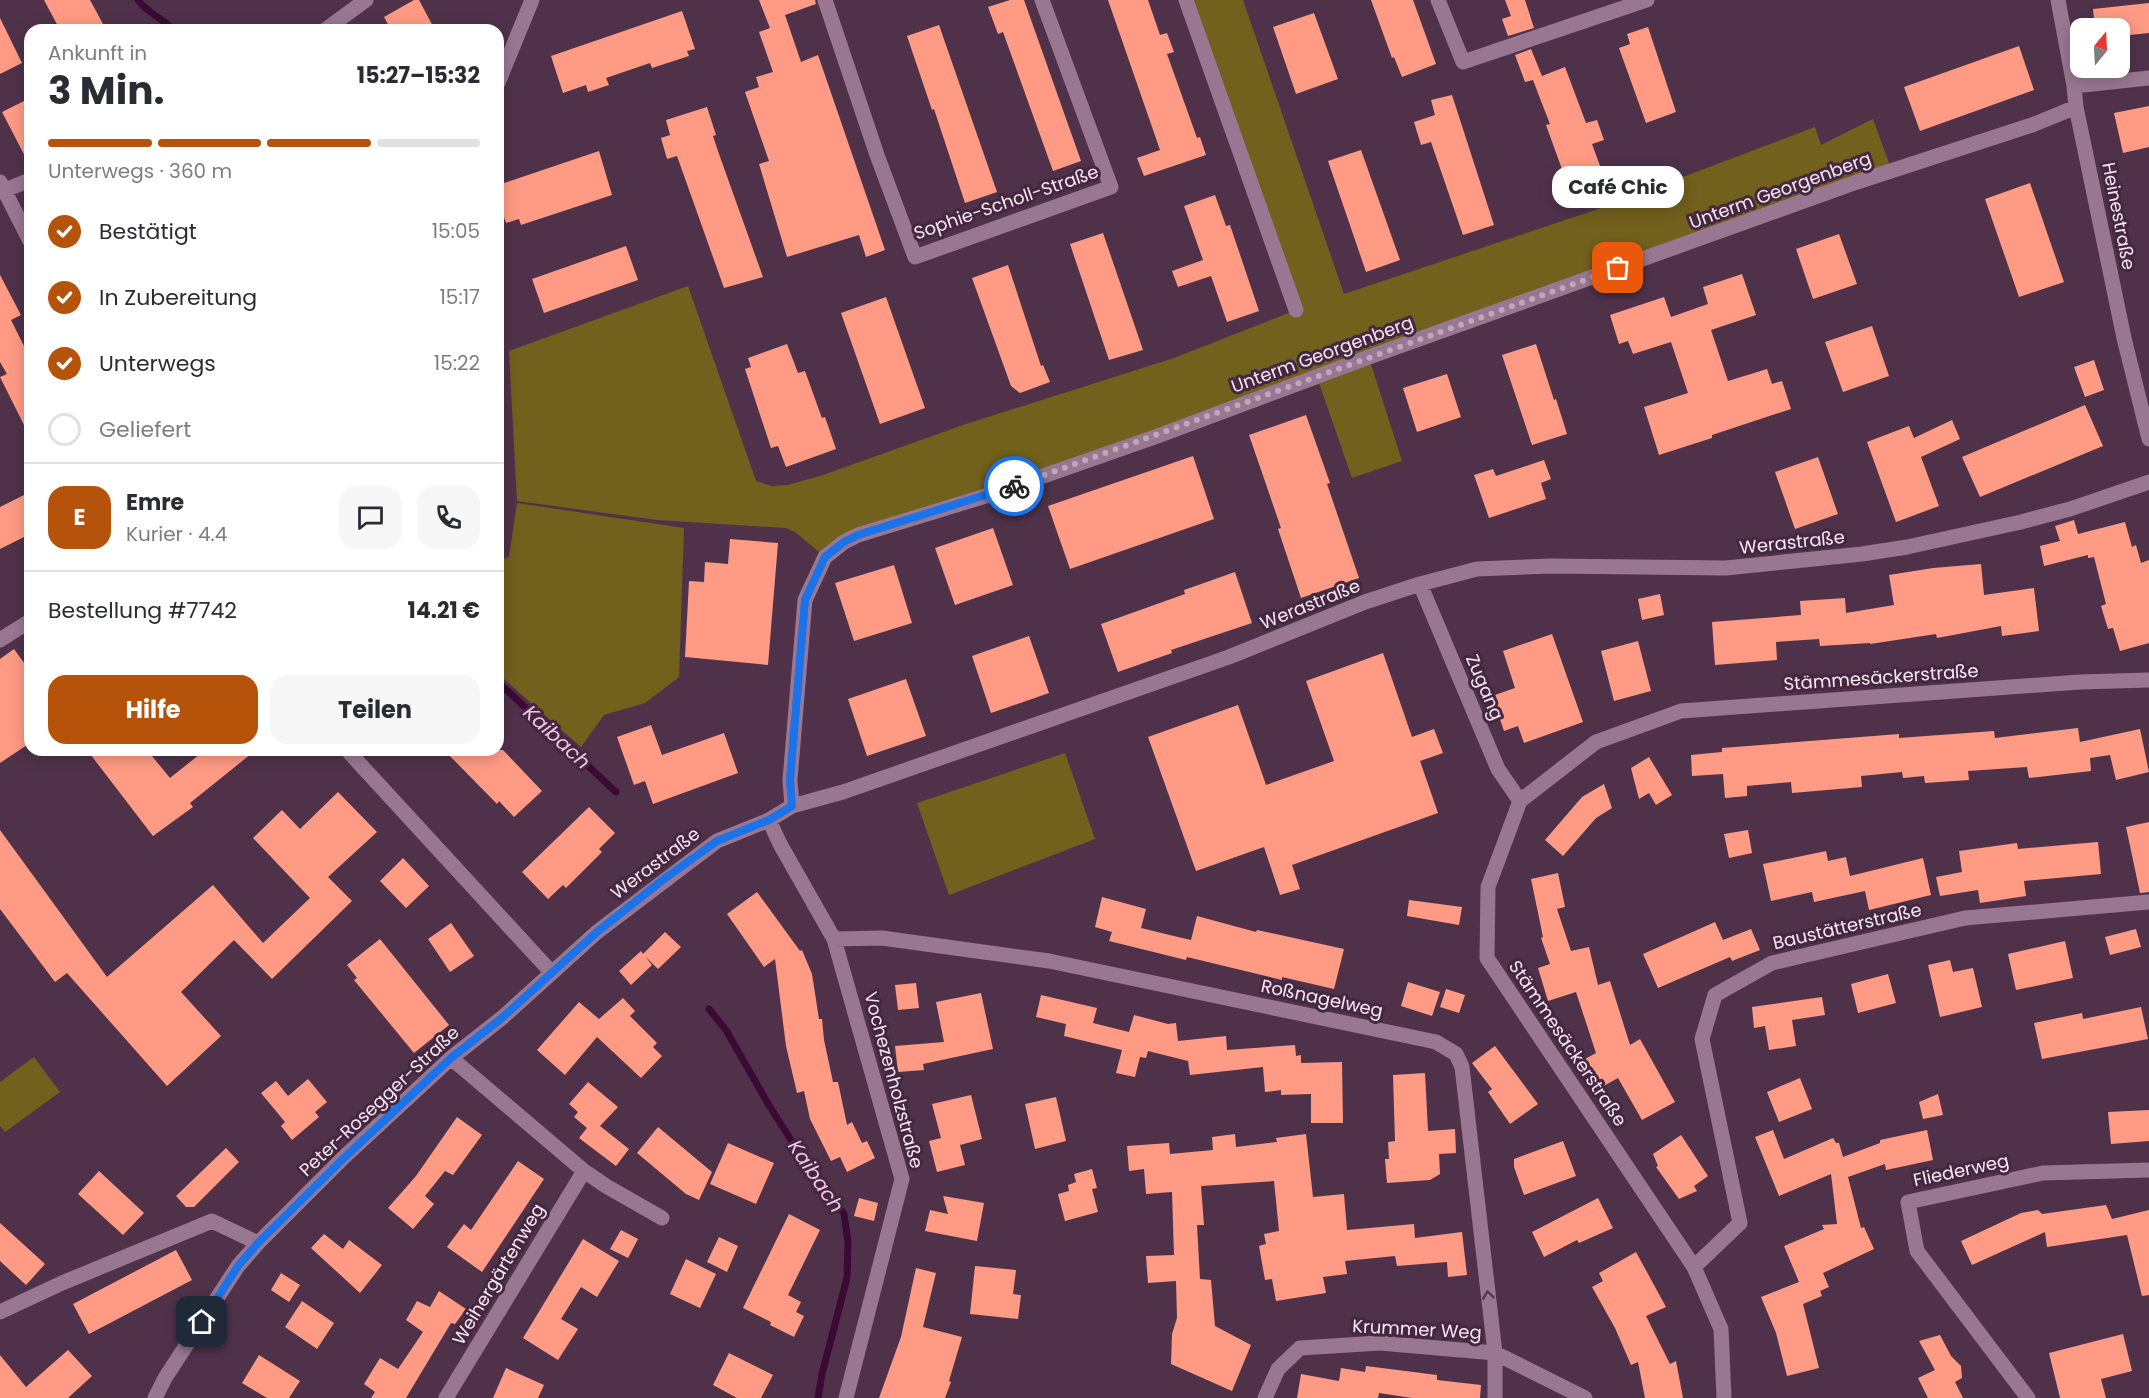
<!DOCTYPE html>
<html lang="de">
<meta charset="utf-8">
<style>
body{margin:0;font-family:Poppins,sans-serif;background:#f7f7f7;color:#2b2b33;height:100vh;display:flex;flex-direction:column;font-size:22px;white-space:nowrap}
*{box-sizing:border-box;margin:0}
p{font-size:20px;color:#7c7c81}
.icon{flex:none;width:33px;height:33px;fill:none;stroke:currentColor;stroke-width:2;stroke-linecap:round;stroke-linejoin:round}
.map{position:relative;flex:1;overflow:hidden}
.sheet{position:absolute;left:24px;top:24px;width:480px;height:732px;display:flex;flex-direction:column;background:#fff;border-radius:18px;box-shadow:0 3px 15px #0003}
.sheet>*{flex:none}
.needle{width:39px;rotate:18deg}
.controls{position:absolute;left:2070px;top:18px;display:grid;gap:12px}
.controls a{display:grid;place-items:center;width:60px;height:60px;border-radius:12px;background:#fff;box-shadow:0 3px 15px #0003;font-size:30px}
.pin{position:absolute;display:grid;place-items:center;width:51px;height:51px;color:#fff;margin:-26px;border-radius:12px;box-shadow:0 3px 9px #0006}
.courier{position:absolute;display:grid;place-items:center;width:60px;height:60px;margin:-30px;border:4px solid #1a73e8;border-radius:50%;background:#fff;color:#222;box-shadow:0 2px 8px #0007}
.bubble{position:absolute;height:42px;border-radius:18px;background:#fff;box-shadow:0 3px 15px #0003;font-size:20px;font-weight:700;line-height:42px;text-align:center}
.overview em{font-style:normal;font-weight:700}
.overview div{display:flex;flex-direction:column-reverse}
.overview{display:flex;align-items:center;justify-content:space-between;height:102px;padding:0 24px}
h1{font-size:39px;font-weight:700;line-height:45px}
.bar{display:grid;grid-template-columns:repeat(4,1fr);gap:9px 6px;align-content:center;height:72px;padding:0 24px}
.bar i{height:8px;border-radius:4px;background:#e1e1e2}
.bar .selected{background:#b45309}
.bar p{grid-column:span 4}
.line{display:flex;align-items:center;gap:15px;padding:0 24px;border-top:2px solid #e1e1e2}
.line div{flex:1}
.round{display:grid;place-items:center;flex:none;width:63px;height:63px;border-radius:18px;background:#f7f7f7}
ol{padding:0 24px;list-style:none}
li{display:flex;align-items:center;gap:18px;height:66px}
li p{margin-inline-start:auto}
li .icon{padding:6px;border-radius:50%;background:#b45309;color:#fff;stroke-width:4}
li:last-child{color:#7c7c81}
li i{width:33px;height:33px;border:3px solid #e1e1e2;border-radius:50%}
.action{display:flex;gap:12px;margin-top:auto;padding:12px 24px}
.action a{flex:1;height:69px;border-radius:18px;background:#b45309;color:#fff;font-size:24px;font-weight:700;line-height:69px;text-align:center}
.action a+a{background:#f7f7f7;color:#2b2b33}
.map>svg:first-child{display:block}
</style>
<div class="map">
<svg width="2149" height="1398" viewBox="0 0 2149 1398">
<rect width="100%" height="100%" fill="#4f324a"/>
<path fill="#72601d" d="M1186,0H1243L1344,294L1601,208L1815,127L1821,145L1873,119L1892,171L1369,358L1402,461L1352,478L1317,377L858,535L825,557L795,532L786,528L657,520L517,501L509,351L688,286L756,481L771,486L788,485L823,475L966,424L1174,358L1296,310Z
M517,503L684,528L679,677L645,703L604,715L581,747L498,674V562L509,557Z
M1065,753L1095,839L949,895L917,803Z
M34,1057L60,1092L5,1132L0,1126V1082Z"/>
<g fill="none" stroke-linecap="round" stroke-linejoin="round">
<path stroke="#3a0a34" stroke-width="7" d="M138,0C147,13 163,18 173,30
M498,682L616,792
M709,1009L726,1030L767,1102L801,1156L844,1214L848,1242L847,1278L822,1374L818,1398"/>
</g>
<path fill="#ff9b84" d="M44,0H90L103,24L90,30H60Z
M414,0H419L435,30H391L384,17Z
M759,0H815L816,4L785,15L801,62L818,55L885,250L866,257L859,235L787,257L759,164L769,161L745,92L759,87L756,77L773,72L759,32L770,28Z
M1010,0H1024L1081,161L1053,171L1003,32L998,34L988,7Z
M1108,0H1148L1160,35L1167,33L1174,52L1167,54L1197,138L1200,137L1206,155L1144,176L1137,158L1160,150Z
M1371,0H1413L1436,64L1402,77L1394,57L1392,58Z
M1505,0H1525L1534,28L1508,36L1502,19L1511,16Z
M2149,3V33L2120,36V28H2095L2093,9Z
M682,11L695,49L687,51L689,56L652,68L650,63L606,78L609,85L588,92L586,85L563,93L551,56Z
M1314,13L1338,79L1296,94L1273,27Z
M0,18L22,63L0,74Z
M939,25L997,192L965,203L934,109L932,110L907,36Z
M1648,27L1676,112L1646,123L1619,48L1630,44L1627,34Z
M2019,46L2034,90L1920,131L1904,87Z
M1531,49L1542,76L1565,67L1586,123L1597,120L1604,140L1592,144L1613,201L1585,189L1571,194L1546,125L1550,124L1541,101L1533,80L1525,82L1515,55Z
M1452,95L1494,225L1463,235L1431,142L1421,145L1414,122L1435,115L1431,100Z
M30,98V166L2,112Z
M2149,106V147L2123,153L2114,113Z
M707,107L716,135L713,136L719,154L763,277L724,288L677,156L667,159L661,138L670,135L666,120Z
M1361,150L1400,260L1366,272L1328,161Z
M599,151L612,195L521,225L519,219L506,223L498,200V185Z
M2030,183L2064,282L2019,297L1985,199Z
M1215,195L1226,226L1230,225L1259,311L1227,322L1211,276L1178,287L1172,271L1203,260L1184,206Z
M1103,233L1143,350L1109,360L1070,244Z
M1839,234L1857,284L1813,299L1796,249Z
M626,246L638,280L544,313L532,279Z
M1008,265L1041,366L1043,365L1050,382L1020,393L1011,386L972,278Z
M1742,274L1756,315L1711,330L1728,381L1767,369L1772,384L1782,381L1791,409L1712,435V438L1659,455L1644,407L1688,393L1671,342L1633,354L1628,341L1619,344L1610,315L1664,297L1671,317L1708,304L1703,287Z
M0,275L21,315L11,320L30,358V437L0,377L7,374L0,362Z
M886,297L925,408L880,424L841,313Z
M1872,326L1889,376L1843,392L1825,342Z
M787,344L798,373L805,371L819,410L822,418L825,417L836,449L786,467L778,446L771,448L745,369L751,367L748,358Z
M1536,344L1554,400L1556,399L1567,434L1532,445L1502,355Z
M2094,360L2104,390L2085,397L2074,367Z
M1447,374L1461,417L1417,432L1403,388Z
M2085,405L2103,446L1980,497L1962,457Z
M1306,415L1330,483L1327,484L1359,578L1301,598L1278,529L1281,528L1249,435Z
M1952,420L1960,439L1921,457L1939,506L1896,522L1867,442L1909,426L1914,438Z
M1193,456L1214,519L1070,569L1048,506Z
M1818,457L1838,514L1795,529L1775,472Z
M1544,460L1551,479L1541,483L1546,499L1489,518L1474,475L1493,469L1496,476Z
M30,492V534L0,549V507Z
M2074,520L2078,534L2125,522L2132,547L2136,545L2141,563L2149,560V643L2120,651L2113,628L2108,629L2101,606L2106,604L2094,557L2088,558V555L2044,566L2040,546L2060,541L2055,526Z
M993,528L1013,585L955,605L935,548Z
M730,539L778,543L768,665L685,657L689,581L704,582L705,562L728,564Z
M1981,564L1984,595L2034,588L2039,631L2002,636L2001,626L1937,638L1936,634L1870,644V643L1820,646L1819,639L1776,642L1777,660L1715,665L1712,622L1801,615L1800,601L1845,598L1846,613L1894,605L1889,575L1933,568Z
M894,565L912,623L854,641L835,583Z
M1235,572L1252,623L1171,650L1172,653L1118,672L1101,624L1185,594L1184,590Z
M1660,594L1664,615L1642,620L1638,599Z
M1552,634L1583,722L1524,743L1518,726L1504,731L1492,696L1515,688L1503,651Z
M1029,636L1049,693L991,713L972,656Z
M1638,641L1651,691L1614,701L1601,651Z
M14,649L30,671V743L0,763V659Z
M1383,653L1412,737L1434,729L1443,753L1420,761L1438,813L1292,865L1300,889L1280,895L1264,847L1196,871L1148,737L1238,705L1266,785L1334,761L1306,681Z
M906,679L926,736L867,756L848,699Z
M651,725L662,755L724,733L738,773L653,804L645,781L634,785L617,737Z
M2078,728L2080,742L2140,729L2149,772L2116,780L2110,755L2090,758L2091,771L2029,778L2027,767L1968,771L1969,780L1925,783L1924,776L1903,778L1902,772L1861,776L1862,787L1792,793L1791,782L1747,786V796L1725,798L1723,774L1692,776L1691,755L1722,752V748L1899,734V738L1994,731L1995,738Z
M87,750H147L170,778L205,750H256L190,803L193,807L153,836Z
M444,750H503L542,791L514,817L499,801L497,804Z
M1649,757L1672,795L1656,805L1649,793L1639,799L1631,768Z
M1604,784L1612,808L1596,818L1563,856L1545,840L1582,797Z
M338,792L377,832L328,877L352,901L272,979L234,940L181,992L221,1036L167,1086L67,973L55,982L0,909V830L107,977L213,885L263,943L310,898L253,838L282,810L300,829Z
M589,807L615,833L599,849L602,852L566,888L563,885L548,899L522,872Z
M2149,822V892L2140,893L2126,827Z
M1748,830L1752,853L1729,858L1724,834Z
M2098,842L2101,874L2024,881L2026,896L1980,903L1978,890L1940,896L1936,877L1962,872L1959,851L2017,843L2018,849Z
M1826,851L1828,861L1846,857L1850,876L1923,858L1931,895L1869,910L1865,891L1814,902L1812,892L1771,901L1763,864Z
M403,858L429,886L406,908L380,881Z
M1558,873L1565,907L1557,909L1571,951L1589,947L1598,985L1610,981L1630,1045L1640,1039L1675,1102L1642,1120L1618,1078L1600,1088L1585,1059L1596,1053L1576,992L1548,1001L1538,968L1550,964L1541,938L1543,937L1531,879Z
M757,892L800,951L802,950L812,974L819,1019H822L824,1040L833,1082H838L847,1125L852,1122L862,1143L867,1141L875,1158L847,1172L840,1157L831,1161L810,1119L804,1091L797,1093L786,1046L775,959L764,967L727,914Z
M1102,897L1146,909L1141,928L1178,937L1191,940L1197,916L1256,932L1257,930L1344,949L1334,989L1282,977V980L1187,957L1186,960L1109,941L1112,932L1095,927Z
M1409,900L1462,907L1459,925L1407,916Z
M1715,922L1723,940L1751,929L1760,950L1732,961L1730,957L1658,988L1643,954Z
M451,923L474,956L450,972L428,939Z
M2136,929L2141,947L2110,955L2105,937Z
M665,932L681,947L658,969L645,956L652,965L631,985L619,971L641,951L643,954Z
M380,939L449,1025L414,1053L354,980L357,978L347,965Z
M2065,941L2073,978L2016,990L2008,954Z
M1950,960L1953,972L1973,968L1982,1007L1940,1017L1928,965Z
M1888,974L1896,1003L1858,1013L1851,984Z
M1408,982L1440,992L1432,1016L1401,1006Z
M916,983L919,1008L898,1010L895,985Z
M1446,989L1465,995L1459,1013L1440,1007Z
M981,993L993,1049L923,1064L924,1070L898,1072L895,1046L944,1042L936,1002Z
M1041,995L1097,1008L1093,1023L1129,1032L1134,1015L1168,1024L1176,1023L1178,1041L1226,1036L1227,1050L1295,1045L1296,1056L1301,1055V1063L1342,1062L1343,1123H1311V1094L1281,1095V1090L1265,1092L1263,1067L1190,1075L1188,1061L1148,1051L1146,1058L1140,1057L1135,1077L1116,1073L1122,1050L1064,1036L1066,1024L1036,1017Z
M1822,997L1825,1015L1792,1020L1796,1046L1769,1050L1765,1026L1754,1028L1752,1007Z
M623,998L635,1011L630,1016L657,1043L653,1047L662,1056L641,1078L597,1037L565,1075L537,1050L579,1002L599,1019Z
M2141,1007L2148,1039L2042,1059L2034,1023L2082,1013L2083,1019Z
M1495,1046L1538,1104L1510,1124L1488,1092L1492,1089L1472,1063Z
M1425,1073L1428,1131L1455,1129L1456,1153L1439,1154L1440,1174L1430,1180L1387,1183L1385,1159H1389L1388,1142L1395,1141L1393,1075Z
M1800,1078L1812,1109L1779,1122L1767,1092Z
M308,1079L327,1102L315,1112L319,1117L292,1140L281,1126L285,1122L261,1093L276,1081L288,1096Z
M588,1082L618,1107L600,1126L629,1149L616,1166L579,1138L587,1128L574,1117L578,1112L569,1104Z
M1938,1094L1943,1115L1923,1119L1919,1102Z
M971,1095L982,1139L960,1145L965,1165L937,1172L929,1141L941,1138L932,1104Z
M1056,1097L1066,1141L1035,1149L1025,1104Z
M2149,1110V1141L2111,1144L2108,1112Z
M457,1117L482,1135L453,1175L445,1171L425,1196L434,1204L413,1229L388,1208L416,1176Z
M658,1127L712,1172L699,1200L686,1194L637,1153Z
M1773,1130L1784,1159L1833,1138L1836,1143H1839L1843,1157L1880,1143V1140L1927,1130L1933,1160L1886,1170L1885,1164L1848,1177L1861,1228L1864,1227L1874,1249L1823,1273L1829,1287L1820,1291L1822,1296L1803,1304L1819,1368L1787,1376L1776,1333L1761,1297L1799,1282L1784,1246L1824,1229L1822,1225L1837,1224L1831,1174L1779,1196L1755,1137Z
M1235,1134L1236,1147L1277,1142L1276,1138L1306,1134L1313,1197L1344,1194L1347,1230L1414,1224L1415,1238L1462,1232L1467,1275L1448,1277L1447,1262L1397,1266L1395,1256L1345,1261L1347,1274L1323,1277L1326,1293L1276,1301L1272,1279L1265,1280L1259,1246L1266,1244L1264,1234L1279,1231L1274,1181L1201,1186L1204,1225H1197L1200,1279L1211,1280L1215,1326L1251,1345L1232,1391L1171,1364L1172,1334L1177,1318L1176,1281L1148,1283L1146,1256L1174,1255L1172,1192L1146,1194L1144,1169L1129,1171L1127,1146L1169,1143L1170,1154L1213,1150L1212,1137Z
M1681,1135L1708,1176L1694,1186L1697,1191L1679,1199L1656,1167L1658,1166L1653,1154Z
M1563,1141L1576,1176L1524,1195L1514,1167V1159Z
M728,1143L774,1163L756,1204L710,1184Z
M226,1148L239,1162L194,1207H186L176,1196Z
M518,1161L544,1179L482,1272L447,1247L464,1224L471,1230Z
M1092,1169L1097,1188L1092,1189L1098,1212L1065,1221L1058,1194L1069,1191L1068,1185L1076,1182L1074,1174Z
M99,1171L144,1213L123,1235L78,1194Z
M943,1196L984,1203L977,1241L925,1231L930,1210L948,1214Z
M859,1198L878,1203L874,1221L854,1216Z
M1598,1198L1613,1228L1579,1243L1577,1240L1544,1257L1532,1232Z
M2106,1205L2112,1219L2149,1210V1295L2142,1296L2127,1235L2047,1247L2045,1232L1972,1265L1961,1241L2021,1213L2038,1210L2042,1214Z
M789,1214L820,1230L788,1295L801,1302L796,1312L804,1316L794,1337L770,1325L771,1322L743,1308Z
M0,1223L45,1264L26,1285L0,1261Z
M621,1230L638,1239L628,1258L610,1249Z
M324,1234L343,1249L349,1240L382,1265L360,1293L311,1248Z
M719,1237L738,1246L727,1272L707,1262Z
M583,1239L619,1261L597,1297L581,1287L561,1319L578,1329L558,1360L523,1338Z
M176,1250L192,1280L89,1334L73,1304Z
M1636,1252L1666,1307L1646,1316L1670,1364L1676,1361L1683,1398H1645L1638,1362L1631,1365L1615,1328L1592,1287L1603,1281L1599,1273Z
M686,1259L716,1274L700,1308L670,1294Z
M975,1266L1016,1270L1013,1294L1021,1295L1018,1319L970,1314Z
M916,1268L936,1273L923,1327L962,1337L949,1381L951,1382L945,1398H879L901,1337Z
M281,1273L300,1285L289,1302L271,1290Z
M439,1291L466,1309L455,1324L451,1323L406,1398H371L375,1392L364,1384L380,1358L398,1369L423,1332L406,1320L417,1301L430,1307Z
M302,1301L334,1323L317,1349L285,1327Z
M2123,1334L2132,1371L2101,1379L2106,1398H2060L2049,1353Z
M1940,1335L1951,1356L1961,1366L1962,1378L1955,1382L1963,1398H1928L1918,1378L1935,1370L1919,1341Z
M68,1350L92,1376L68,1398H0V1355L26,1387Z
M729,1353L773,1375L761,1398H737L713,1385Z
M259,1355L300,1381L289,1398H267L242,1383Z
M1366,1366L1437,1375V1380L1481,1385L1480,1398H1412L1379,1393L1378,1398H1297L1301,1374L1339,1381L1341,1368L1365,1372Z
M506,1368L544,1385L538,1398H493Z"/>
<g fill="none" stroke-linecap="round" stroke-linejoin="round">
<path stroke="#997792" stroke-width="15" d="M1186,0L1296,310"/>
<path stroke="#997792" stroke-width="15" d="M825,0L877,155L915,257L1111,187L1042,0
M1438,0L1463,62L1647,0
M2058,0L2074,86L2076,107L2124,338L2149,439
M325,30L366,0
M498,83L532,0
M2074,86L2149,78
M0,182L30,241
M0,192L30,180
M1420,584L1498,769L1520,801
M0,640L30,621
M347,750L552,973
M792,806L790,780L805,600L825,557L844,542L858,535L989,495L1155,437L1369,357L1857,182L2032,125L2076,107
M769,820L780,844L834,939L902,1179L846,1398
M834,939L882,938L1049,961L1436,1042L1456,1054L1462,1067L1495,1353V1398
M584,1171L606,1186L662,1218
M1694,1267L1740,1223L1702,1039L1715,995L1772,963L1965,918L2149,902
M0,1312L62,1283L212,1221L258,1243
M155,1398L165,1378L238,1266L258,1243L344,1157L451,1058L503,1017L597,932L717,841L769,820L792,806L843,792L1229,657L1365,602L1420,584L1477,569L1551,566L1726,568L1862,554L1907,547L2021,522L2070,509L2149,482
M446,1398L584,1171L451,1058
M1265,1398L1278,1369L1300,1348L1380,1343L1495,1353L1585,1398
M1724,1398L1721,1329L1694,1267L1487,958L1488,887L1520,801L1596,742L1681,711L2080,682L2149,680
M2028,1398L1917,1251L1908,1202L2043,1173L2149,1170"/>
</g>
<defs><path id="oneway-chevron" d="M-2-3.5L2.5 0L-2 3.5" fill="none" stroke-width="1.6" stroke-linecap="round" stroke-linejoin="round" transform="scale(1.5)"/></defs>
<use stroke="#553850" href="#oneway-chevron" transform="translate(1488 1295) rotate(-97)"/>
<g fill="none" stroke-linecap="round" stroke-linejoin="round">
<path stroke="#bea7b9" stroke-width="6" stroke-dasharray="0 10.8" d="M1014,486L1618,268"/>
<path stroke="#1a73e8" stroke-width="8" d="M202,1322L238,1266L258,1243L344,1158L451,1058L503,1017L597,932L664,879L717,841L769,820L792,806L790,780L805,600L825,557L844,542L858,535L1014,486"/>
</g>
<g text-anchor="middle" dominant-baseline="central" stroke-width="6" stroke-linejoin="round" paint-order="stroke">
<g font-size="18" fill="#f9e6f5" stroke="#44283f">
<text transform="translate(1780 190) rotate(-20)">Unterm Georgenberg</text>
<text transform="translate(1006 202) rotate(-19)">Sophie-Scholl-Straße</text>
<text transform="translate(2119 216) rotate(79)">Heinestraße</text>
<text transform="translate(1322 354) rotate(-20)">Unterm Georgenberg</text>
<text transform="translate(1792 542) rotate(-6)">Werastraße</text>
<text transform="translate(1310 604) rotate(-22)">Werastraße</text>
<text transform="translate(1881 677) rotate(-4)">Stämmesäckerstraße</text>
<text transform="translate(1485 687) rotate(67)">Zugang</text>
<text transform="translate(655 863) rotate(-37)">Werastraße</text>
<text transform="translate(1847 926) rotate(-13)">Baustätterstraße</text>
<text transform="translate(1322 998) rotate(12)">Roßnagelweg</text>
<text transform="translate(1568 1043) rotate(56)">Stämmesäckerstraße</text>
<text transform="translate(894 1080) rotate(75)">Vochezenholzstraße</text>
<text transform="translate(379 1101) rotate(-43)">Peter-Rosegger-Straße</text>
<text transform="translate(1961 1170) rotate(-12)">Fliederweg</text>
<text transform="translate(498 1274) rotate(-59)">Weihergärtenweg</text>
<text transform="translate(1417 1329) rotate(3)">Krummer Weg</text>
</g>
<g font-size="20" font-style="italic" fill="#f2c2e8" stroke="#44283f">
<text transform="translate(557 737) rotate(43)">Kaibach</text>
<text transform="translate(816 1176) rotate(56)">Kaibach</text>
</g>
</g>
</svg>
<div class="controls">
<a><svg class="needle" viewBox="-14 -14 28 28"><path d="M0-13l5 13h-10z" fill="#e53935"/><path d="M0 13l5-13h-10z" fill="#7c7c81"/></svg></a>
</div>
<div class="pin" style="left:1618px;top:268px;background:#ea580c"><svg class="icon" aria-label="bag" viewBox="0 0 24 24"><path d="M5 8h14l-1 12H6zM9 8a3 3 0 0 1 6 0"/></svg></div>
<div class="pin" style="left:202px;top:1322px;background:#1f2937"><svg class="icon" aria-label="home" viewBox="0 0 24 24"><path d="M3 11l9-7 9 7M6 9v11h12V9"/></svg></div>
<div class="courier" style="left:1014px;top:486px"><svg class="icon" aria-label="bike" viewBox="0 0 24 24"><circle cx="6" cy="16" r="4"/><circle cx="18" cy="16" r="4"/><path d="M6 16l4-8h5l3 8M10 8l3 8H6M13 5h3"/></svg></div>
<div class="bubble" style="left:1552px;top:166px;width:132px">Café Chic</div>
<section class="sheet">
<div class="overview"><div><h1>3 Min.</h1><p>Ankunft in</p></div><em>15:27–15:32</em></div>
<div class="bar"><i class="selected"></i><i class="selected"></i><i class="selected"></i><i></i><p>Unterwegs · 360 m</p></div>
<ol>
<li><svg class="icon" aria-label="check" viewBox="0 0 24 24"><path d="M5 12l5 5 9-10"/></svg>Bestätigt<p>15:05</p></li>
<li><svg class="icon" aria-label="check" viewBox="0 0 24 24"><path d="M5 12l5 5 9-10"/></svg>In Zubereitung<p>15:17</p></li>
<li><svg class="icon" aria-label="check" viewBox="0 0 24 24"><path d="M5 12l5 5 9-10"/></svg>Unterwegs<p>15:22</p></li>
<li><i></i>Geliefert</li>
</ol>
<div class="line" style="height:108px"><b class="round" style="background:#b45309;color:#fff">E</b><div><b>Emre</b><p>Kurier · 4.4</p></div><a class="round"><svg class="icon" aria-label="chat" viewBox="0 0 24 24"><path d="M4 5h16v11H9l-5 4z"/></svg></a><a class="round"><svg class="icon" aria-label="phone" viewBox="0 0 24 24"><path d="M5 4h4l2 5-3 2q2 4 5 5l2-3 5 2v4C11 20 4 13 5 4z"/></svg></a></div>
<div class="line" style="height:78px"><div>Bestellung #7742</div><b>14.21 €</b></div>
<div class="action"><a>Hilfe</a><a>Teilen</a></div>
</section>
</div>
